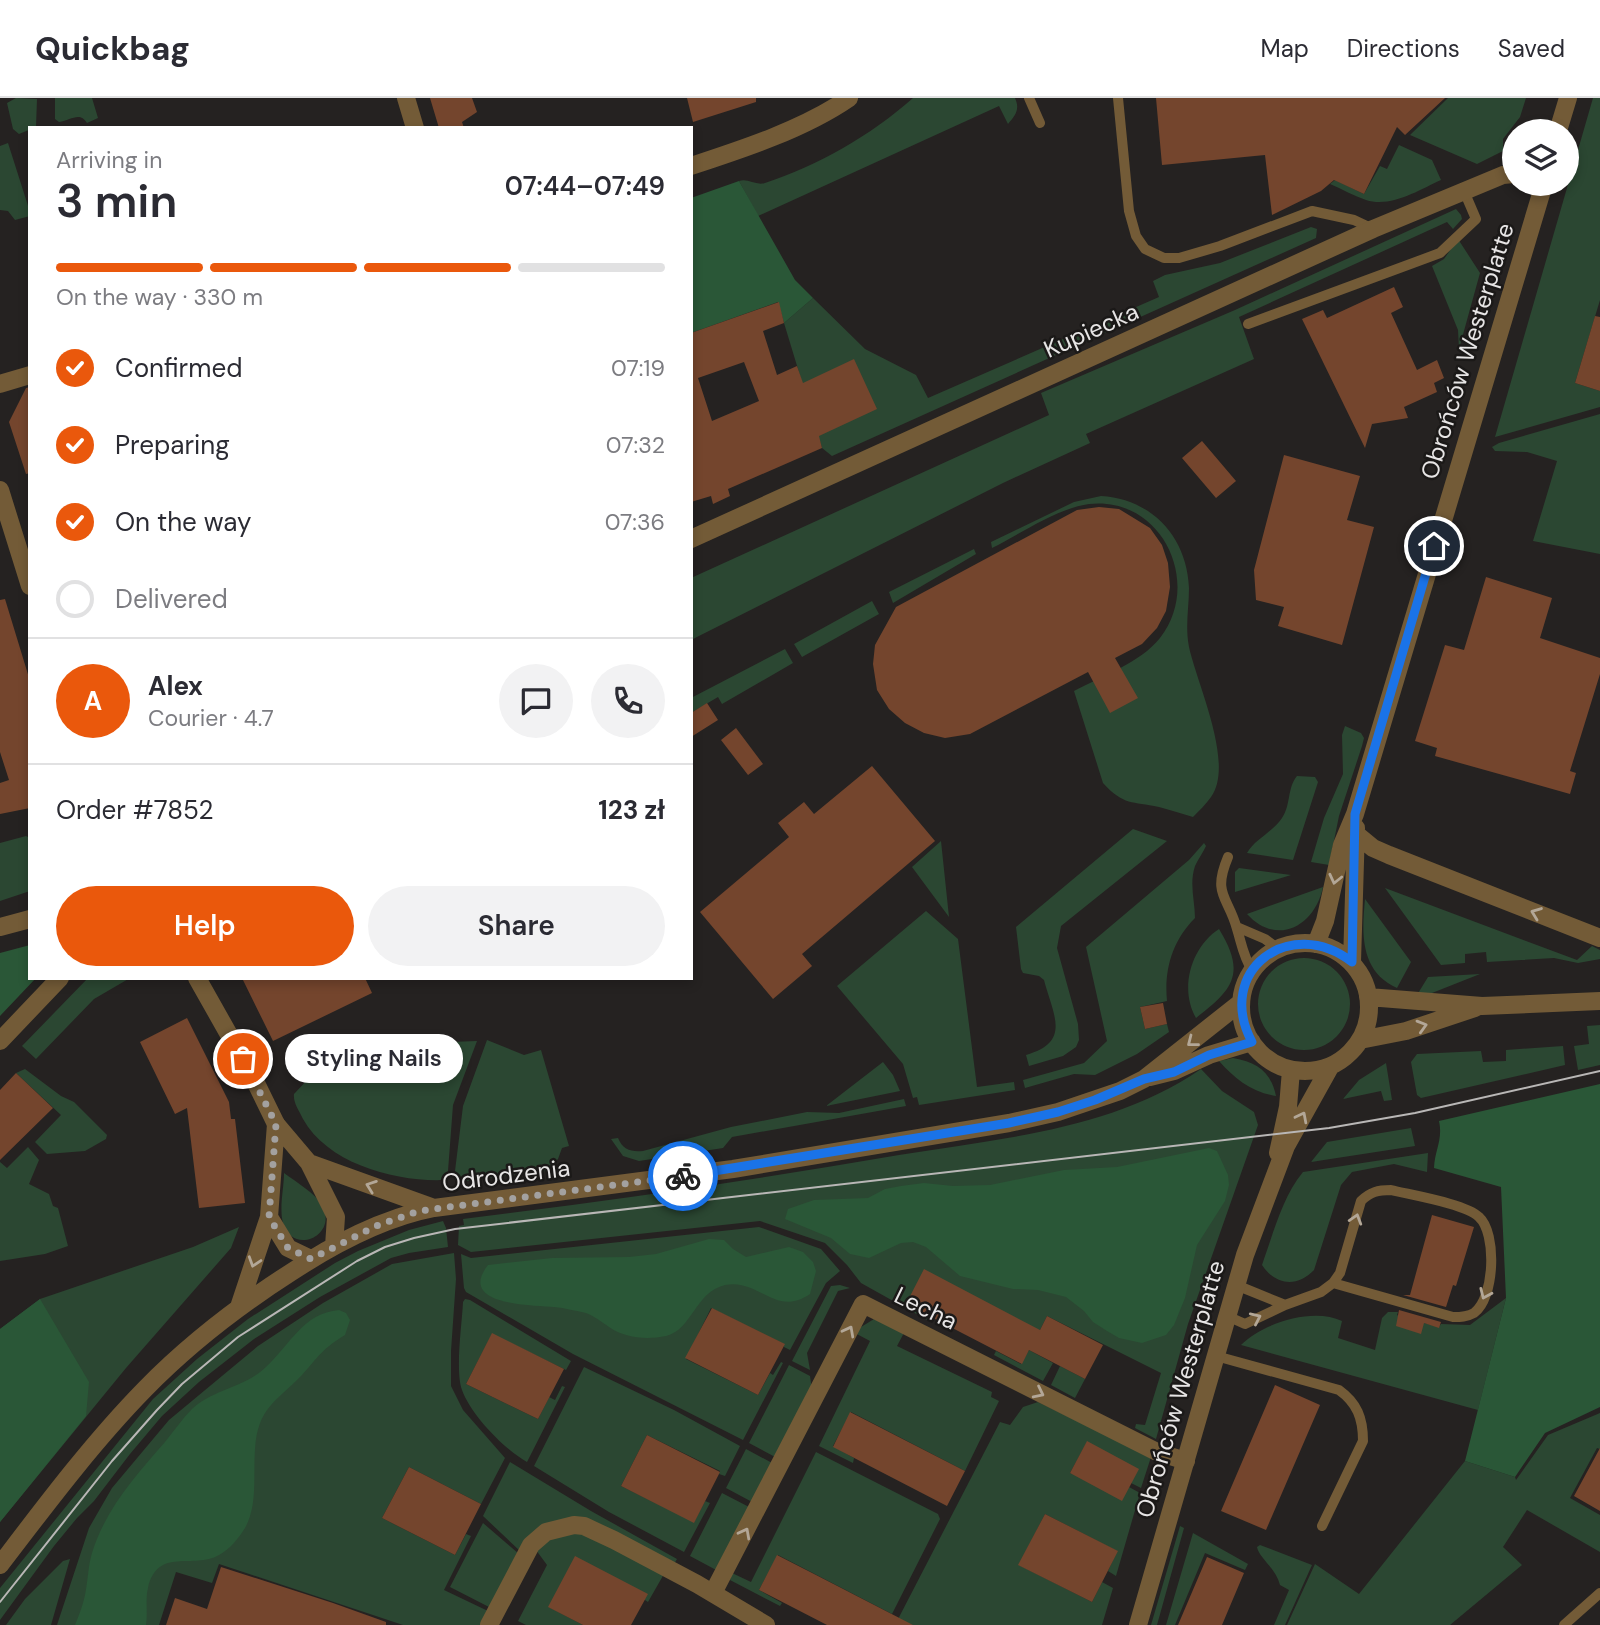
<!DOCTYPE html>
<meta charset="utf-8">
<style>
body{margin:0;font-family:"DM Sans",sans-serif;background:#f2f2f3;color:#2b2b33;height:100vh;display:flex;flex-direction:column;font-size:26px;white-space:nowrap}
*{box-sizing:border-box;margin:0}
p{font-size:23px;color:#7c7c81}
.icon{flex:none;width:38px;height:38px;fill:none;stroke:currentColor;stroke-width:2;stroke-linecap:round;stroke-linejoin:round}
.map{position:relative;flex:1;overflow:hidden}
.details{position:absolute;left:28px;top:28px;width:665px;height:854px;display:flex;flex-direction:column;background:#fff;border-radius:0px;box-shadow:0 4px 10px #0003}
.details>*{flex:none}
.buttons{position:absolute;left:1502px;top:21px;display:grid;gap:14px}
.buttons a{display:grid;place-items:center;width:77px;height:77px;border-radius:50%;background:#fff;box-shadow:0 4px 10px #0003;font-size:35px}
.pin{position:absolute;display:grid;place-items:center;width:60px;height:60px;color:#fff;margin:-30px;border:4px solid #fff;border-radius:50%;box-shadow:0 2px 7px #0007}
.courier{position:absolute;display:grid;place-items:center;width:70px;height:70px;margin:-35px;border:5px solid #1a73e8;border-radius:50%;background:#fff;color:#222;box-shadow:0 2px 9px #0007}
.bubble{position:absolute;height:49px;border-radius:24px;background:#fff;box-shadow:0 4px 10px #0003;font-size:23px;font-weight:600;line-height:49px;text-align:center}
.overview em{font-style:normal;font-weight:600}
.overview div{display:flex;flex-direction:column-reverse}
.overview{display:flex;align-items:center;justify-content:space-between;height:119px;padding:0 28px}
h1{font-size:46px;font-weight:600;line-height:52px}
.bar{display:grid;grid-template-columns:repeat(4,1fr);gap:10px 7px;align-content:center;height:84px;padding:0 28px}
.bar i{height:9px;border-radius:5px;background:#e1e1e2}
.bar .selected{background:#ea580c}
.bar p{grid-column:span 4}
.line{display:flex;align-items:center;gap:18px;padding:0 28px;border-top:2px solid #e1e1e2}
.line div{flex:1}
.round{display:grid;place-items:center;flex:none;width:74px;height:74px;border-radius:37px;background:#f2f2f3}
ol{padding:0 28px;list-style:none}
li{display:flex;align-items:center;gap:21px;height:77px}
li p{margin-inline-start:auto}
li .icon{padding:7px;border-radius:50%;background:#ea580c;color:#fff;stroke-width:4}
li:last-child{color:#7c7c81}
li i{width:38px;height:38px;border:4px solid #e1e1e2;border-radius:50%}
.button{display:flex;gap:14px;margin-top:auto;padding:14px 28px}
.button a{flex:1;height:80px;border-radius:42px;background:#ea580c;color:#fff;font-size:28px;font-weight:600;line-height:80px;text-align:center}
.button a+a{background:#f2f2f3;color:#2b2b33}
header{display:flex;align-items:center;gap:42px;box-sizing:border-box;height:98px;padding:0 35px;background:#fff;border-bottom:2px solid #e1e1e2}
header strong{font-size:33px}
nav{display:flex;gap:38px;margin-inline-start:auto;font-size:24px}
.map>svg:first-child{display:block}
</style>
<header>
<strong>Quickbag</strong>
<nav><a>Map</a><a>Directions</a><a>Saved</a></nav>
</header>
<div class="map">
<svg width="1600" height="1527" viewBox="0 0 1600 1527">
<rect width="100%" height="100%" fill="#252221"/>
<path fill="#2b4732" d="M16,0L37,1L36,29L19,36L13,31L7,5Z
M55,0H92L98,20L87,25C80,13 71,22 59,24L55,21Z
M913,0H1015C1020,11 1016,17 1008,26L999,8L758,118L739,83C748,80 756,88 765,85C819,67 870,38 913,0Z
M1448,0H1526L1520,19L1503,41V53L1477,66L1410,37Z
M1593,0H1600V202L1575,285L1600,293V309L1495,339Z
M8,45L30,114V118L15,122L8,113L0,112V48Z
M1399,47L1432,62L1441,82C1419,92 1391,110 1366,102C1354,98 1342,91 1330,86L1335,82L1364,96L1380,68L1387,71Z
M1456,111L1461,117L1462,121L1453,131L1447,124L1239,219L1254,261L1086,336L1090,345L1003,385L691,542V480L1049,317L1041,295L1235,212Z
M1311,129L1317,131L1316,140L832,358L822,350L784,225L813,200L865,251L916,277L928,300L1159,199L1153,183L1165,177L1220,165Z
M1458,141L1480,175L1459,251L1458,232L1432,168L1444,161Z
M1600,316V456L1533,443L1557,363L1527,354L1495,353L1492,349L1499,345Z
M1101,398C1152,401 1187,439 1189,490C1189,510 1185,528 1189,549C1197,586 1235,666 1211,699C1206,706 1199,713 1193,719C1182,716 1171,712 1159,709C1132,703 1124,708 1103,685L1074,593C1102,578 1140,565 1160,540C1203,485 1162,398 1089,406C1058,410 1020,436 992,450L991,444L1074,404Z
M974,451L976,456L893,505L889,494Z
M872,503L879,516L802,559L794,546Z
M785,551L793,565L722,606L718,599L691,615V600Z
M1345,628L1361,635L1364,640L1362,648L1339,718L1329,767L1311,764L1324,720L1343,676L1342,637Z
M1297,678L1315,679L1318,684L1293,762L1247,755C1255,741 1273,734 1282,720C1291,707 1287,690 1297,678Z
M1133,731L1167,743L1061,828L1057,850L1078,926L1079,942L1076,949L1063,958L1029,968L1026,957C1072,944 1053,917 1044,882L1039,878L1023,875L1021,871L1016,829Z
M26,738L30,740V793L0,803V745Z
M941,743L949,819L912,769Z
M1204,745L1206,748C1203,755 1198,761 1195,768C1189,786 1195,803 1195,820C1172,843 1164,872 1167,903L1140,909L1145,931L1167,926L1169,934L1137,956L1095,977L1074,976L1025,990L1023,982L1084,965L1107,943L1086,849L1189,762Z
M1239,770L1291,777L1235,794V774Z
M1323,789C1315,828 1277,849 1247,816Z
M1385,790L1577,862L1592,848L1600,852V861L1578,865L1554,860L1487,864L1486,854L1465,856V865L1441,867Z
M1365,801L1411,864L1397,890C1359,873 1362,834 1365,801Z
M926,813L958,841L977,989L1014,984L1015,992L919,1007L917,999L913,1000L903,966L837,888Z
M1219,831C1246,875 1234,891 1196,920C1179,891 1191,849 1219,831Z
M1258 906a46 46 0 1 1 92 0a46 46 0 1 1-92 0Z
M1480,876L1432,895L1417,897L1428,879Z
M88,880H130L94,901L36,961L22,948Z
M1600,927V967L1578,972L1574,948L1589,946L1587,928Z
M420,941L450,944L477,943L453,1007L448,1073L444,1082C396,1084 328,1066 303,1021C299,1012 293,1005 294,996L325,963L358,948L366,962L404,942Z
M487,942L524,957L541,952L569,1048L562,1050L558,1061L546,1073L458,1084L455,1073L463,1008Z
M1563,948L1565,967L1421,1000L1417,997L1411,964L1417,956L1481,953L1483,964L1506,963V952Z
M1233,960C1257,964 1271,974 1276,998C1251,994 1235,981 1219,963Z
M883,964L893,977L900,993L826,1008Z
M1386,965L1392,1002L1384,1003L1381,993L1343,1001L1359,982Z
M25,971L61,998L74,1004L107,1037L106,1041L85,1053L47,1056L35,1044L61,1017L16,975Z
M1201,971L1222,993L1254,1014L1258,1027L1188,1226L1156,1341L1135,1330L1136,1326L1145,1327L1161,1275L1047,1218L1040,1232L907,1206L931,1219L929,1223L861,1185L847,1167L825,1145L760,1123L499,1151L471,1154L458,1147L459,1128L464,1127L463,1121C609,1103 754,1082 899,1057C1003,1040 1112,1032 1201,971Z
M904,1001L906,1008L732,1039L723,1050L639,1063L623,1058L611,1041L618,1040C623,1052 631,1054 643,1053L731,1029L807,1014L839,1015Z
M1411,1030L1415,1048L1311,1064L1327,1044Z
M28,1049L39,1062L29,1086L49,1096L53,1108L58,1110L68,1148L45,1156L0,1163V1064L7,1070Z
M1428,1055L1427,1074L1394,1066L1352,1074L1341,1087L1314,1172C1297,1190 1275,1187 1262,1167L1264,1161C1274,1133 1283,1098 1303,1074Z
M284,1075C296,1084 315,1095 322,1107C339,1138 292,1158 283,1125C279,1110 284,1090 284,1075Z
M443,1123L446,1130L448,1149L409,1155L391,1160L320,1199L254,1241L199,1284L162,1318L130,1356L94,1403L77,1420L54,1448L0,1522V1490L153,1301L197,1261L248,1221L335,1165L358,1153L409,1132Z
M239,1129L231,1150L126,1270L0,1424V1231L40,1201L193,1149Z
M759,1129L821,1151L840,1173L826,1185L790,1252L784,1249V1246L711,1210L686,1261L758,1297L770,1275L773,1277L781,1264L783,1265L743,1342L573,1256L466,1194L464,1190L461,1156L471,1160Z
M454,1155L456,1181L451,1253V1288L463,1312L505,1360L481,1406L409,1369L382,1420L455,1457L466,1436L471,1438L444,1492L488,1513L480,1527H403L219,1466L212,1485L176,1474L159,1527H57L89,1430L112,1390L169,1322L258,1248L323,1205L392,1166Z
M840,1187L850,1190L838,1193L807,1255L810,1272L792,1263L831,1188Z
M1506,1200L1478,1312L1241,1247C1263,1225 1313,1209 1342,1223L1338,1240L1375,1252L1382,1220L1388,1214H1398L1397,1217L1399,1218L1439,1229L1441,1226L1470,1227Z
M465,1201L470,1202L571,1263L566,1272L492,1236L466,1286L538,1321L549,1299L555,1302L562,1288L565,1289L527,1364C504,1351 471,1317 462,1292C455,1272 462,1226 463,1204Z
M874,1221L905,1233L897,1248L992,1294L991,1299L999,1303L965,1373L851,1314L833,1348L854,1360L853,1365L819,1348L870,1243L853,1234Z
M1029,1252L1053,1265L1043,1283L994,1257L996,1253L1021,1266Z
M789,1267L810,1278L812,1292L777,1360L749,1345Z
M1060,1268L1085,1281L1075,1300L1051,1287Z
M584,1269L674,1312L740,1348L725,1378L719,1376L720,1373L647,1337L621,1388L694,1424L705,1403L710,1405L684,1454L609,1414L534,1368Z
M1038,1304L1151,1359L1141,1390L1131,1385L1087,1344L1070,1375L1129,1389L1140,1395L1116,1478L1108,1473L1117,1453L1045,1416L1019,1467L1092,1504L1102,1484L1113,1490L1102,1527H895L1000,1324L1010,1327L1023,1309Z
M1600,1315V1351L1597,1350L1570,1400L1600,1417V1454L1527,1412L1503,1449L1522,1467L1450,1527H1287L1315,1466L1359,1496L1465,1363L1515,1379L1516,1382L1548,1337Z
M746,1351L774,1366L754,1405L726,1390Z
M816,1354L938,1416L940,1421L892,1516L778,1457L759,1492L782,1505L780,1508L730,1482L732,1475L751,1484Z
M510,1364L591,1413L677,1461L674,1466L593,1424L520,1453L483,1418Z
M722,1395L751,1410L718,1473L690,1458Z
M483,1425L519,1456L489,1509L450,1489Z
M1180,1428L1184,1430L1157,1527H1151Z
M583,1434L664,1476L648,1504L645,1502L549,1509L583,1527H526L518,1523L547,1467L536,1452L549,1440Z
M1193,1435L1248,1466L1245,1472L1205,1455L1175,1527H1166Z
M1260,1447L1312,1467L1285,1527H1274L1289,1492L1280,1487C1275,1469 1259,1460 1257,1449Z
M70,1461L51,1527H6L25,1501L63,1463Z"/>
<path fill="#2a5737" d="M739,83L795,182L813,200L784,225L778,204L691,235V100Z
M30,847V880H36L0,918V855Z
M1600,986V1309L1545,1335L1515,1379L1465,1363L1506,1200L1501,1089L1434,1070C1435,1051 1443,1042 1439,1023Z
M1209,1050L1217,1053L1228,1077L1229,1087L1225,1103L1197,1147L1185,1200L1174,1227L1166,1237L1142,1245L1119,1240L1107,1233L1093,1224L1084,1213L1066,1199L1038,1192L1013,1191L960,1178L926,1149L913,1144L901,1145L869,1160L850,1156L831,1140L785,1121L788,1111L814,1102L868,1100L885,1091L901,1088L924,1085L953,1088L990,1087L1064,1072L1117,1069Z
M709,1141L724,1142L733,1151L746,1159L789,1149L803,1154L813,1164L816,1173L810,1196C775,1220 759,1180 725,1187C695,1194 692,1232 666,1238C646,1242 625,1240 609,1229C602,1224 594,1218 586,1215C576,1213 565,1210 554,1209C534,1207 456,1208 488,1167L552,1160L629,1159L656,1156Z
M40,1201L89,1284L86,1318L0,1424V1231Z
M339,1212L346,1215L350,1222L345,1237C322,1251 319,1258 302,1277C276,1304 258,1309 255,1351C253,1377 258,1407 245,1430C239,1440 229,1452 219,1457C193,1472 158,1448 148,1490C145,1502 148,1514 146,1527H75C79,1517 83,1507 85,1497C88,1483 88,1468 92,1455C105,1412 136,1377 165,1344C174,1333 182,1321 192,1311C213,1291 244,1290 266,1269C290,1247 303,1215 339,1212Z"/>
<path fill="#74452d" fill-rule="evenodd" d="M430,0H472L477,14L462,24L464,30H439Z
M687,0H756V4L693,24Z
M1156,0H1445L1405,37L1397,29L1364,96L1334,82L1321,93L1272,117L1265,57L1162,67Z
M1394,189L1403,209L1391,215L1417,272L1437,262L1444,280L1434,285L1437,294L1404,309L1408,320L1372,326L1365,350L1302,221L1323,212L1327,220Z
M779,204L784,225L763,233L777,277L797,268L803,285L854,261L877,311L819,338L822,350L728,391L730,398L713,406L711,398L691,404V235ZM744,264L759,303L712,323L698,280Z
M1595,218L1600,219V293L1575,285Z
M30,289V375L26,376L9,324L26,290Z
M1202,343L1236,383L1216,400L1182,360Z
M1284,357L1360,378L1347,422L1374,429L1342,547L1278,528L1284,509L1256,502L1254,472Z
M1099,409L1119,411L1150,430L1162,447L1168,465L1170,489L1166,513L1157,530L1142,546L1115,560L1138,600L1110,615L1088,574L970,636L945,640L924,635L905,625L889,611L877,592L873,566L875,547L896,509L1077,412Z
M1486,479L1552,500L1540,540L1600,560V576L1570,673L1576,675L1570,696L1435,658L1437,650L1415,643L1445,547L1464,552Z
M5,501L30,583V710L0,716V685L9,682L0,654V502Z
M707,605L718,622L691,639V615Z
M736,630L763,666L748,677L721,642Z
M872,668L935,743L802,856L812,868L773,901L700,814L789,739L778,725L804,704L814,716Z
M242,880H365L372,895L273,943Z
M1163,905L1167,926L1145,931L1140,909Z
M187,920L229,1004L231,1021H235L245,1105L199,1110L187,1010L175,1016L140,944Z
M16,975L53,1010L0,1062V992Z
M1432,1117L1474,1129L1456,1188L1453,1187L1446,1209L1403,1197H1410Z
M924,1171L1040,1232L1047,1218L1103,1247L1085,1281L1029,1252L1022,1266L906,1206Z
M712,1210L785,1246L758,1297L685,1260Z
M1399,1212L1441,1224L1439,1230L1424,1225L1421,1236L1396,1228Z
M492,1235L564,1271L538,1321L466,1286Z
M1275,1287L1320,1307L1266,1432L1221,1413Z
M850,1314L965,1373L947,1408L833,1349Z
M647,1337L720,1374L694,1425L621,1388Z
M1087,1343L1139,1371L1122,1403L1070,1375Z
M1600,1350V1413L1574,1398Z
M409,1369L481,1406L455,1457L382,1420Z
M1045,1416L1118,1453L1092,1504L1018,1467Z
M777,1457L818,1478L913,1527H827L759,1492Z
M575,1458L648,1496L631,1527H583L548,1509Z
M1207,1459L1244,1475L1222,1527H1178Z
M221,1469L333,1505L386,1524V1527H166L175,1500L207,1511Z"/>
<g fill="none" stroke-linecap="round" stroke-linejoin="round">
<path stroke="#735b37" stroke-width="10" d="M1029,0L1040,25
M1118,0L1129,113L1136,138L1145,151L1164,160H1179L1220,148L1312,113L1354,122L1373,131
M1248,226L1440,155L1476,121L1464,93
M1228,759C1212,797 1228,798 1237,831C1242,847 1243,858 1252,872
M1237,829L1265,841L1277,850
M1236,1187L1285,1207
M1227,1218L1245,1226L1285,1207L1321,1194L1333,1185L1340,1175L1361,1103C1370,1094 1378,1092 1391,1092C1411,1097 1466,1106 1479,1119C1497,1135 1495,1200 1474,1215C1467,1219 1460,1219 1453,1219L1333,1185
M1216,1258L1339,1292C1357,1305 1363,1320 1363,1343L1322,1428
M1564,1527L1600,1495"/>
<path stroke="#735b37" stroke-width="18" d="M406,0L415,30
M691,68C743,51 804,31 849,0
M0,286L30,277
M0,392L30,488
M691,441L1373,131L1503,77L1514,76
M0,829L30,821
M197,880L254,981L276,1026
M0,943L60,880
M713,1495L863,1206L1157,1354L1186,1363
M489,1527L531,1447L546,1434L574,1427L584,1428L614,1442L697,1486L766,1527"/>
<path stroke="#735b37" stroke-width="18" d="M1558,33L1568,0
M1356,736L1373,750L1389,757L1600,840
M1241 909a64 64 0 1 1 128 0a64 64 0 1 1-128 0Z
M1316,846L1325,823L1342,747L1355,716L1544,86
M1352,864L1356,730
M1368,899L1482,908L1600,903
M1360,942L1406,933L1475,910
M1150,979L1174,973L1209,957L1252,944
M276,1026L309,1065L336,1119L334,1148
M1278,1055L1288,1009L1291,972
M309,1065L434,1110
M269,1119L288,1150L311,1161
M239,1209L269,1119L276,1026
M0,1467C45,1408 93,1344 145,1291C189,1246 237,1209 290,1175C334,1146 382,1120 434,1110L733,1071L1009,1025L1058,1014L1120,993L1144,981L1240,905
M1138,1527L1245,1157L1286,1048L1330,969"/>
<path stroke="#b9b7b6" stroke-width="2" d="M0,1504L112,1363L157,1312L182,1286L238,1239L357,1163L385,1149L414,1140L455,1131L1329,1030L1415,1015L1600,973"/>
</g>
<defs><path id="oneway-chevron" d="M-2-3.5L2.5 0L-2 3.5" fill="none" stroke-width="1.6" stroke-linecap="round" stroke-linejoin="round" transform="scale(1.75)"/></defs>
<g stroke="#b3a797">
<use href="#oneway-chevron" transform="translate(1335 781) rotate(103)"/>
<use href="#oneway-chevron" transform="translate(1536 815) rotate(-159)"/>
<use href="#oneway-chevron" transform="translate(1422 928) rotate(-16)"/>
<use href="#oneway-chevron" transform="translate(1192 944) rotate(142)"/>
<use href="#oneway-chevron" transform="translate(1302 1019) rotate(-63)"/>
<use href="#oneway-chevron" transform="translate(371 1088) rotate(-160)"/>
<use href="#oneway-chevron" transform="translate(1356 1121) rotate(-73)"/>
<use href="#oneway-chevron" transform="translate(254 1164) rotate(108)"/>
<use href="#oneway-chevron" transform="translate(1485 1196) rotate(114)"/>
<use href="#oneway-chevron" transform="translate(1256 1220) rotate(-25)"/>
<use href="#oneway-chevron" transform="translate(849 1233) rotate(-62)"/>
<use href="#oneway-chevron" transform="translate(1039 1295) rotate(26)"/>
<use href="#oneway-chevron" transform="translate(745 1435) rotate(-62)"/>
</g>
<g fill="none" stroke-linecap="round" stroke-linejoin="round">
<path stroke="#a3a1a0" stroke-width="7" stroke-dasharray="0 12.6" d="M243,961L276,1026L269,1119L288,1150L311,1161L376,1128L419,1113L683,1078"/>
<path stroke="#1a73e8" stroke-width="9" d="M683,1078L1009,1025L1058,1014L1095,1002L1144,981L1174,974L1209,957L1252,944C1214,873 1290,816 1352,864L1355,716L1434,448"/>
</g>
<g text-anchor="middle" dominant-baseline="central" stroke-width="5" stroke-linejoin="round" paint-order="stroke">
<g font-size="24" fill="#e7e5e5" stroke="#1b1918">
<text transform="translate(1091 232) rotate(-24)">Kupiecka</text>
<text transform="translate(1467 253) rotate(-73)">Obrońców Westerplatte</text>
<text transform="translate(506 1077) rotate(-7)">Odrodzenia</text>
<text transform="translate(926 1210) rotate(26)">Lecha</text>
<text transform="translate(1180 1291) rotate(-74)">Obrońców Westerplatte</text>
</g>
</g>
</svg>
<div class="buttons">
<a><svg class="icon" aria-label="layers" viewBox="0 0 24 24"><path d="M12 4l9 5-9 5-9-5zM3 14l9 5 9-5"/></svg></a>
</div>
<div class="pin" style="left:243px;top:961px;background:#ea580c"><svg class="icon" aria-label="bag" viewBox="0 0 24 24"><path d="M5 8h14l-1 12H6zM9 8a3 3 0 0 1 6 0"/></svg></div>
<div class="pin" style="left:1434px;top:448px;background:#1f2937"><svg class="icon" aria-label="home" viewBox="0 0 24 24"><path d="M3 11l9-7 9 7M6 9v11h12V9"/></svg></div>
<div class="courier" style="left:683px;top:1078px"><svg class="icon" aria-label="bike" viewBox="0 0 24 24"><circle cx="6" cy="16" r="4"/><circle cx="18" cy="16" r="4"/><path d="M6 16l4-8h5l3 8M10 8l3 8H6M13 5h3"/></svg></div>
<div class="bubble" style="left:285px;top:936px;width:178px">Styling Nails</div>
<section class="details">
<div class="overview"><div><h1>3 min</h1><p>Arriving in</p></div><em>07:44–07:49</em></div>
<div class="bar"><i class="selected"></i><i class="selected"></i><i class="selected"></i><i></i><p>On the way · 330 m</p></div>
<ol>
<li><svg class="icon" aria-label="check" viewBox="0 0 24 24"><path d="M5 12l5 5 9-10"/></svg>Confirmed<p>07:19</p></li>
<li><svg class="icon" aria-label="check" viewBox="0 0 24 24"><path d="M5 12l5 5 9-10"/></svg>Preparing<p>07:32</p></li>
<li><svg class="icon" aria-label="check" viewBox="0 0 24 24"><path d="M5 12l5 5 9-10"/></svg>On the way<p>07:36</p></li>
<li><i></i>Delivered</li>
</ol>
<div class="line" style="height:126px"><b class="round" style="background:#ea580c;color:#fff">A</b><div><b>Alex</b><p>Courier · 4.7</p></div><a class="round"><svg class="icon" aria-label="chat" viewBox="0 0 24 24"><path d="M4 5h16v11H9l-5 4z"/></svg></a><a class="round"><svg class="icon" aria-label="phone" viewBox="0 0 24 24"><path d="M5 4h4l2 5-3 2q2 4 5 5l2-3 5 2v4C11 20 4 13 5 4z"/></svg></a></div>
<div class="line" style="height:91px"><div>Order #7852</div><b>123 zł</b></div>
<div class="button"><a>Help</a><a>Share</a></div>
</section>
</div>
